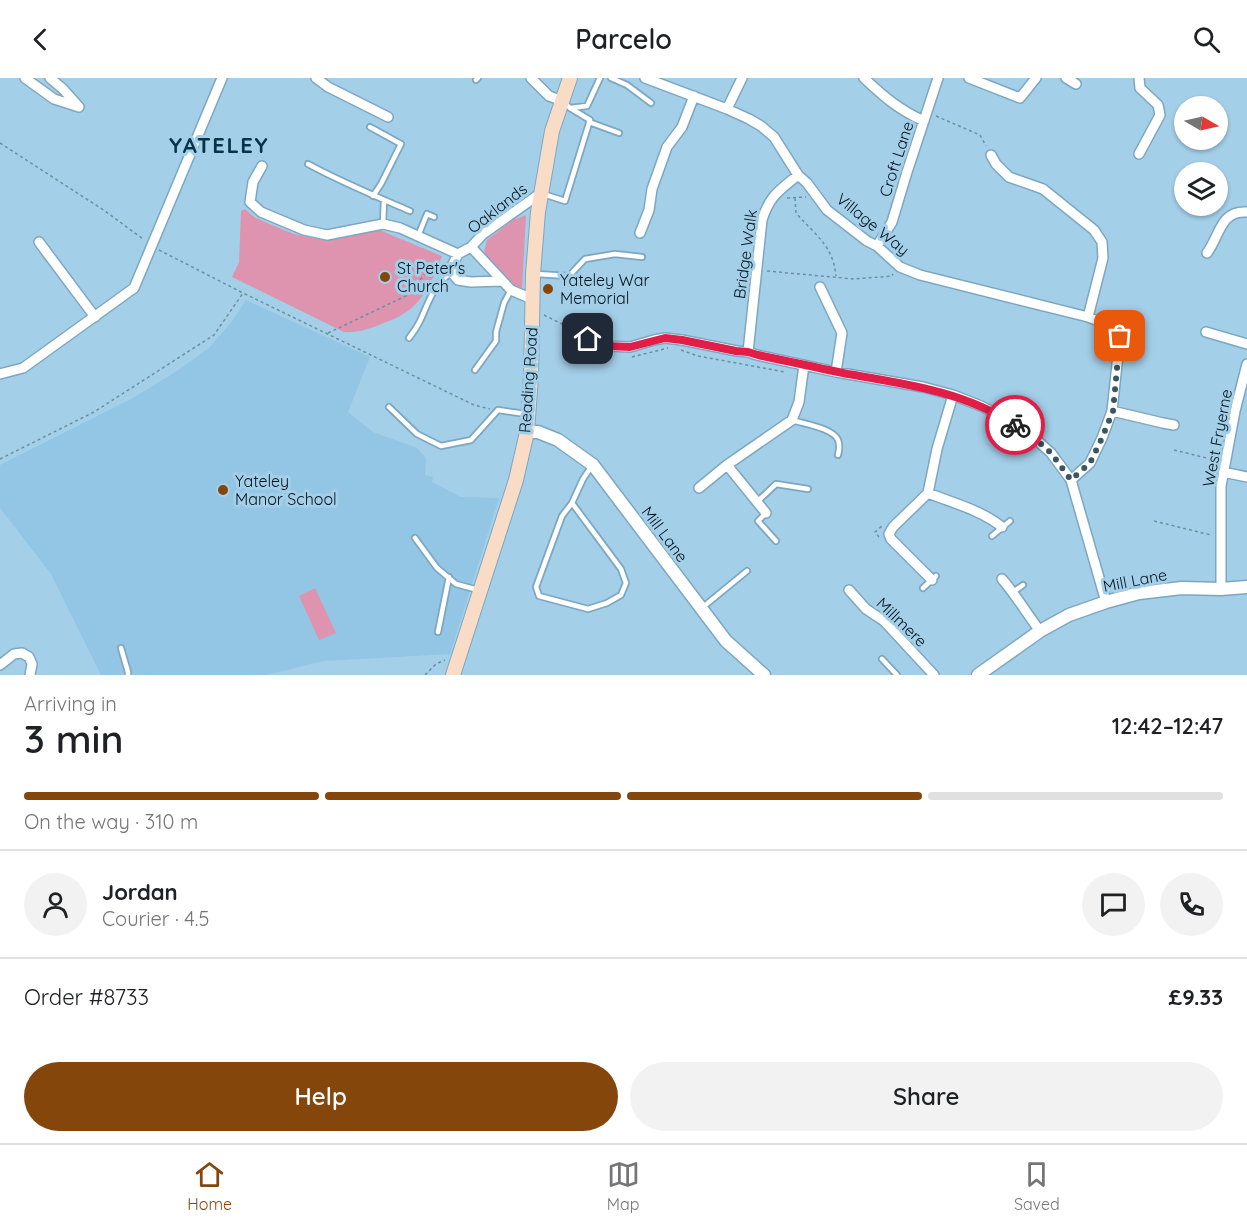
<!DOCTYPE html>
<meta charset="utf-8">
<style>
body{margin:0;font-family:Quicksand,sans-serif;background:#f2f2f2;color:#202124;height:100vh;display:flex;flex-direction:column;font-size:22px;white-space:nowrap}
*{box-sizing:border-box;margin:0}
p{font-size:20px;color:#757577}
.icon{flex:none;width:33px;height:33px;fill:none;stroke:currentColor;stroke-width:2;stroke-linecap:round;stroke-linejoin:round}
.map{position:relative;height:597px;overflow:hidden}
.panel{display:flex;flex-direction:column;background:#fff;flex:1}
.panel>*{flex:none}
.needle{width:39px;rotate:99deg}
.controls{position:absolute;left:1174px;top:18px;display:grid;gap:12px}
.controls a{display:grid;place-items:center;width:54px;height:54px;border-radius:50%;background:#fff;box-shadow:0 2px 4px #0004;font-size:30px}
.pin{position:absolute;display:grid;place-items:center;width:51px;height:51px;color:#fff;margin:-26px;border-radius:12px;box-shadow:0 3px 9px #0006}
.courier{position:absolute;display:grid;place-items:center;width:60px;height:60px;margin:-30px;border:4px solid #e11d48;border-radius:50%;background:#fff;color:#222;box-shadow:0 2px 8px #0007}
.headline em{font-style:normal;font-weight:600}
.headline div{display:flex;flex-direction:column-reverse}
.headline{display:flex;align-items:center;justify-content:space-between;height:102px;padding:0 24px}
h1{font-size:39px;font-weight:600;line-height:45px}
.bar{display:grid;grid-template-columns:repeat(4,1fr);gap:9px 6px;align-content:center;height:72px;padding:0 24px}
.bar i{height:8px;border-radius:4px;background:#e0e0e0}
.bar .current{background:#85460b}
.bar p{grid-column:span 4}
.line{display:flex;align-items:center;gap:15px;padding:0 24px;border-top:2px solid #e0e0e0}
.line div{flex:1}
.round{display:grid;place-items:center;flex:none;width:63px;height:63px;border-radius:32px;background:#f2f2f2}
.cta{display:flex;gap:12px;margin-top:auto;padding:12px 24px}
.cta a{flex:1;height:69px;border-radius:36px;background:#85460b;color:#fff;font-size:24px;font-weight:600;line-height:69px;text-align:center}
.cta a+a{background:#f2f2f2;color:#202124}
header{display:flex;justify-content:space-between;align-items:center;height:78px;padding:0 24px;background:#fff;font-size:27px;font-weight:600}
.tab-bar{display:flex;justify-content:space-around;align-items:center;height:84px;border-top:2px solid #e0e0e0;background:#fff;font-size:16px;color:#757577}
.tab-bar a{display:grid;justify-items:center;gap:3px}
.tab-bar .current{color:#85460b}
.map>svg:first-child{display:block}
</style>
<header><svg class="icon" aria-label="back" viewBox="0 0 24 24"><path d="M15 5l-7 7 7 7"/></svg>Parcelo<svg class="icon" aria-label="search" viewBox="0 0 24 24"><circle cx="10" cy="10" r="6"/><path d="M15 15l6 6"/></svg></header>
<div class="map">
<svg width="1247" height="597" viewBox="0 0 1247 597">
<rect width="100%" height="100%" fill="#a4cfe9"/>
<path fill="#93c5e4" d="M246,222L370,279L348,334L373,354L417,370L426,380L425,397L433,399L432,404L461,419L499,420L450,576L323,583L267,597H101L51,496L0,430V387L131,321L174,295L209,270L233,242Z"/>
<path fill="#de94af" d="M245,131L254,139L267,145L294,156L313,160L324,162L334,161L377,151L442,178C439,185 436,193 433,200C420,226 408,237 381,246C369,251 358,255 344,254L232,199L239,184L241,133Z
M526,137L522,213C508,210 492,186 484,174L487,162L513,142Z
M315,510L336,555L319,562L299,518Z"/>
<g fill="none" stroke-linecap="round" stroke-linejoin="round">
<defs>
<path id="service" d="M611,0L627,7L651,25
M476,2L478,0
M570,30L587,28L600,0
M589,44L619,55
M370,49L401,66L381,106L373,118
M308,86C341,104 375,118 410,133
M543,116L565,123L590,42L570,30L564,24
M383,146L384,122
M418,158L427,136L434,139
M536,196L569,198L585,181L615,176L642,179
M409,260C413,255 417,249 420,243C428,226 434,204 452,195
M475,292L496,263V254L504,225L511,212
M389,329L417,356L441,368L471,362L498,332L526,336
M792,342C804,346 833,350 838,362C840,367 839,373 838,377
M757,424L776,406L808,411
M572,425L621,491L626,505L621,517L607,525L588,531L539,518L536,509L562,438L572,425L583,401L591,389
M766,435L758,443L776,463
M992,458L1010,443
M415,460L437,490L456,506L478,512
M923,510L936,498
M1013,514L1023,507
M703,529L747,493
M438,554L449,499
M121,570L128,594V597
M882,581L897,597"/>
<path id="minor" d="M25,0L54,21L79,29L63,11L50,0
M316,0L328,9L388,39
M531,0L549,18L563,23
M645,0L727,31L749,41L761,48L774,59L798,97L807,105L827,132L867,163L877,168L900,189L920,197L1088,239L1113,248L1120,258L1112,333L1102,360L1090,385L1071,402
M864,0C883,18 899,32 924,43
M969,0L1020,20L1036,0
M1066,0L1076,6
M727,31L742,0
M1139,76L1160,37L1158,27L1140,10L1139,0
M991,77L996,86L1009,99L1043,111L1094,152L1102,164L1103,180L1088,239
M262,88L253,104L250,124L261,134L304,152L327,157L383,146L400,150L458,176L471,169L483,156L541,115
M640,155L649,132L652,111L667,69L682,49L694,18
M39,164L95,239
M877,168L892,144L907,94L938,0
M471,169L511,212L532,221
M1207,175C1220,158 1220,132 1247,134
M458,176L452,188V195L458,202L471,204L501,203
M820,209L842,255L836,294
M1206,254L1247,266
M580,255L588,261L607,268L630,269L654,262L665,260L682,262L737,273L748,274L757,277L836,294L923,309L953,317L981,328L1007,341L1031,357L1051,375L1071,402L1106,524
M748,274L762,142C770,117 779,113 798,97
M0,296L23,290L134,210L222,0
M1112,333L1163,345L1174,347
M1223,394L1247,399
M699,410L727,387
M928,415C953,425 981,432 1002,449
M766,435L727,387L792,342L799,324L804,287
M1002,501C1016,517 1027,536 1040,553
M932,502L891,461L889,456L893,449L928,415L937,371L953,317
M1221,511V408L1235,333L1247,286
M849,512L866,531L884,543L934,597
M0,587L14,576L22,575L29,579L32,586L30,597"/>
<path id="tertiary" d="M527,354H538L558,362L593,387L726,563L764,597
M978,597L1040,553L1069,537L1106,524L1139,515L1182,510L1221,511L1247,509"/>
<path id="secondary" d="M453,597L516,402L527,354L531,298L533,196L538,134L552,53L570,0"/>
</defs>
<use href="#service" stroke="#7da7c1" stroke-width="8"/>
<use href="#minor" stroke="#7da7c1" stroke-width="12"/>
<use href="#tertiary" stroke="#7da7c1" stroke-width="15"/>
<use href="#secondary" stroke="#7da7c1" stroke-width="16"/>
<path stroke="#6c8ea2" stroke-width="1.5" stroke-dasharray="3 3" stroke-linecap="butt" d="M936,38L980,57L986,68
M0,65L105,133L143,161
M787,120L806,119
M795,120L796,135C815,157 833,167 836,198
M159,172L243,215L474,327L490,331
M408,187L443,188
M767,193L854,201L892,198L893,196
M544,237L572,251
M328,255L408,217L431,188
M579,266L580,270L590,274H595
M681,272L698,278L785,294
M632,279L668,270
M1174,372L1215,382
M0,381L94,334L214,257L243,215
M1154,443L1211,457
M879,459L875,454L882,448
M425,597L436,586L445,582"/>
<use href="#service" stroke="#fff" stroke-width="4.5"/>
<use href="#minor" stroke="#fff" stroke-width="9"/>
<use href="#tertiary" stroke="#fff" stroke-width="12"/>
<use href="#secondary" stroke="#f9dcc5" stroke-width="14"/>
</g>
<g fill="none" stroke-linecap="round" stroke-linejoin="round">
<path stroke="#3c5564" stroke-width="6" stroke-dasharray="0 10.8" d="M1015,347L1031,357L1051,375L1071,402L1090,385L1102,360L1113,333L1120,258"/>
<path stroke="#e11d48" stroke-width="8" d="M588,261L607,268L630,269L665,260L682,262L736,273L748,274L758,277C788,283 818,290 848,296C907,306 965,314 1015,347"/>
</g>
<g fill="#85460b" stroke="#a4cfe9" stroke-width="2">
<circle cx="385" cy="199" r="6"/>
<circle cx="548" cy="211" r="6"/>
<circle cx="223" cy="412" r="6"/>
</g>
<g text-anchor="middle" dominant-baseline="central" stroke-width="6" stroke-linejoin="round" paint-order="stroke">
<g font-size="16" fill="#04141d" stroke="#a4cfe9">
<text transform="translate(896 81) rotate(-72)">Croft Lane</text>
<text transform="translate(497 130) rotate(-38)">Oaklands</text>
<text transform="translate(873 146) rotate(39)">Village Way</text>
<text transform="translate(745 176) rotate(-82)">Bridge Walk</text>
<text transform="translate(528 302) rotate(-86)">Reading Road</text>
<text transform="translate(1217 360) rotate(-79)">West Fryerne</text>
<text transform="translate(665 456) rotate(53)">Mill Lane</text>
<text transform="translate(1135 502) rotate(-11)">Mill Lane</text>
<text transform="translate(902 544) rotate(44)">Millmere</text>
</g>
<g font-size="16" fill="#04141d" stroke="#a4cfe9" text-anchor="start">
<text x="397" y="190">St Peter's<tspan x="397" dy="18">Church</tspan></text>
<text x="560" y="202">Yateley War<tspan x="560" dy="18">Memorial</tspan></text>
<text x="235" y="403">Yateley<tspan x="235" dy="18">Manor School</tspan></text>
</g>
<g font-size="22" font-weight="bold" letter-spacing="1.5" fill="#073247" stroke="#a4cfe9">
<text x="219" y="67">YATELEY</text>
</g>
</g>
</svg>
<div class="controls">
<a><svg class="needle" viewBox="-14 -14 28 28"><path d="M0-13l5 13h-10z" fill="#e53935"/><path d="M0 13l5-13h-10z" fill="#757577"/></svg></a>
<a><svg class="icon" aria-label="layers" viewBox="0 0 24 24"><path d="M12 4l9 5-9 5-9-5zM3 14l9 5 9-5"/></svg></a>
</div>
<div class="pin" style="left:1120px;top:258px;background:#ea580c"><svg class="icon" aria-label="bag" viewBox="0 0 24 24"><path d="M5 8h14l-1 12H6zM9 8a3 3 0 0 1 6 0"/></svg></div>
<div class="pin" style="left:588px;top:261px;background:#1f2937"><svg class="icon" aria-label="home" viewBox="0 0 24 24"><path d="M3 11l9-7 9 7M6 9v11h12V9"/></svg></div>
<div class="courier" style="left:1015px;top:347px"><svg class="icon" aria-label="bike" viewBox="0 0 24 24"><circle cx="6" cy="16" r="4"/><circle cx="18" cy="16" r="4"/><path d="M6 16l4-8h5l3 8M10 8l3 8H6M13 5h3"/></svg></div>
</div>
<section class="panel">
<div class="headline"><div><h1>3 min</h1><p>Arriving in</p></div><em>12:42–12:47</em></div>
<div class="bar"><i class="current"></i><i class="current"></i><i class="current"></i><i></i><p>On the way · 310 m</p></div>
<div class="line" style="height:108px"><a class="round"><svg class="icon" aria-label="person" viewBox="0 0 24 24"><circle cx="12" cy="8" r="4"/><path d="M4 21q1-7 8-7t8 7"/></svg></a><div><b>Jordan</b><p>Courier · 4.5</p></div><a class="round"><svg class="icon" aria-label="chat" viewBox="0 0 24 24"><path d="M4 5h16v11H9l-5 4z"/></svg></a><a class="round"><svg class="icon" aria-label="phone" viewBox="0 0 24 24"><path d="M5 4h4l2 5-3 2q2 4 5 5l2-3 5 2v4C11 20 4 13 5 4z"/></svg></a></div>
<div class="line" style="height:78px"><div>Order #8733</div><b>£9.33</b></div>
<div class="cta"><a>Help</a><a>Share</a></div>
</section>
<nav class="tab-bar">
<a class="current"><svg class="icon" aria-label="home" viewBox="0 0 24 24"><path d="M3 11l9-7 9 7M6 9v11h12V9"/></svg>Home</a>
<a><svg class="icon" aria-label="map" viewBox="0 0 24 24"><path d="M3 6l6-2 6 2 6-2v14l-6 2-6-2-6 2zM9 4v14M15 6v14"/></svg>Map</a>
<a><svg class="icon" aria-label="saved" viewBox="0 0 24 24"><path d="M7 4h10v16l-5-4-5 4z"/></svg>Saved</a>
</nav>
